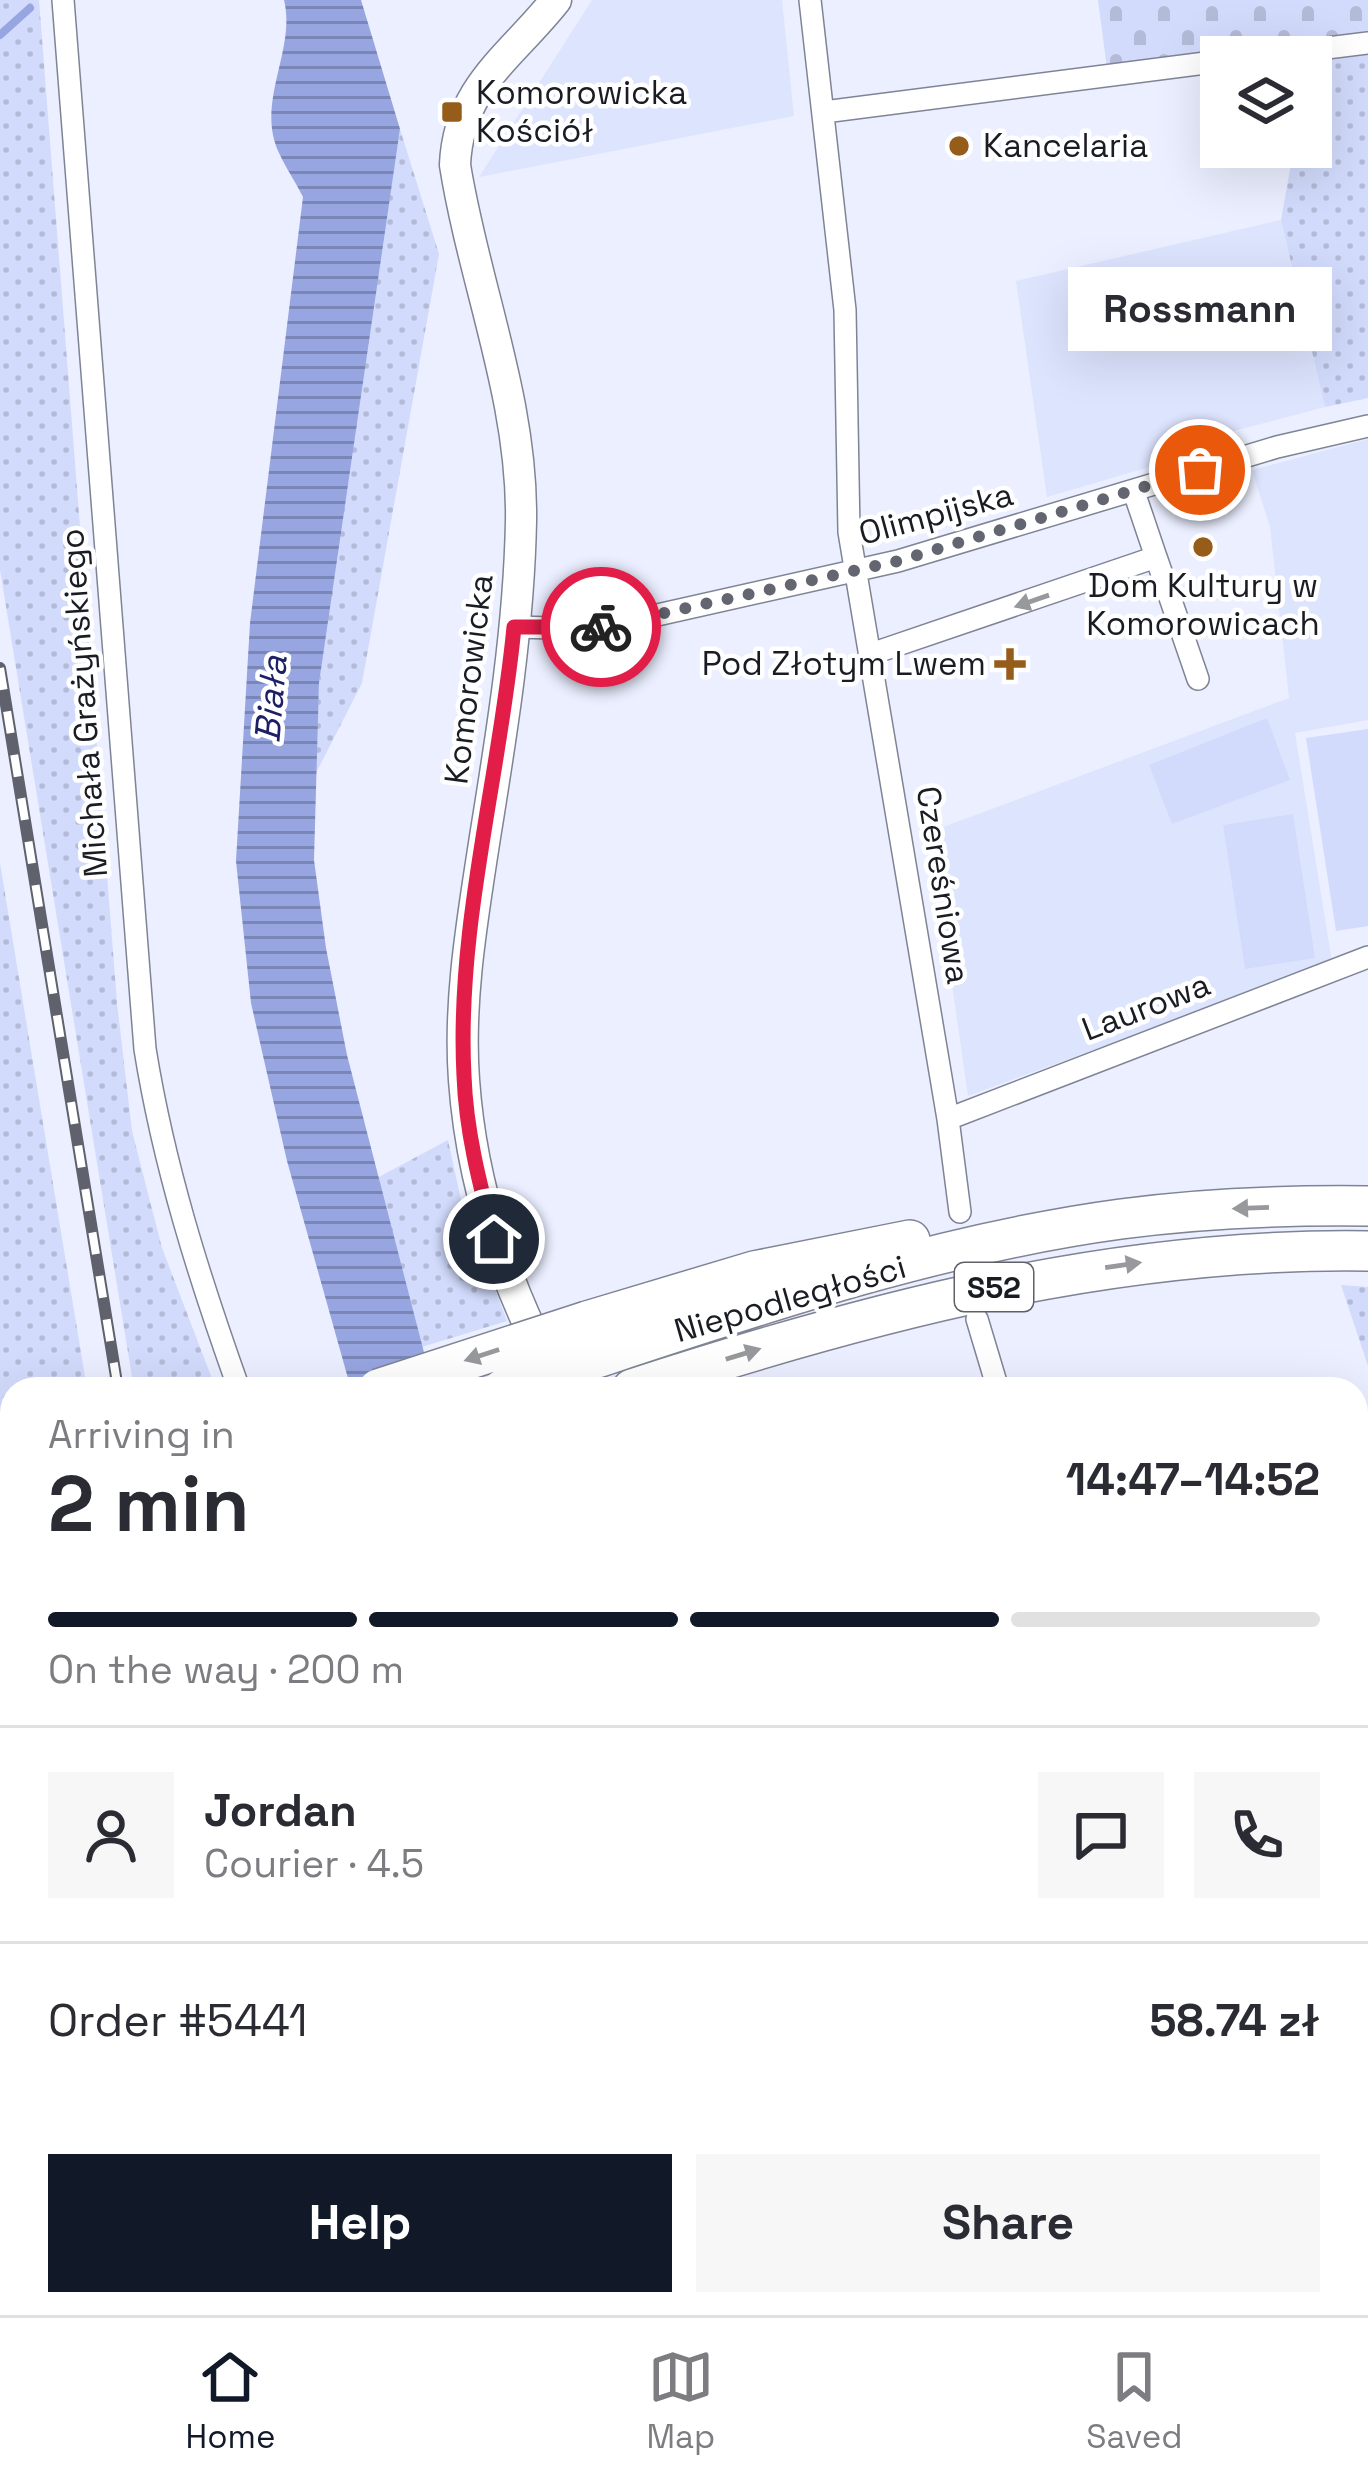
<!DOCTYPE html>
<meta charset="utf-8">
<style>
body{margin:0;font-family:"Space Grotesk",sans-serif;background:#f7f7f7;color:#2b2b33;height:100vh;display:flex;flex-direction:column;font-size:45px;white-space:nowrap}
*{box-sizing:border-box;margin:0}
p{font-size:39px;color:#7c7c81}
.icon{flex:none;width:66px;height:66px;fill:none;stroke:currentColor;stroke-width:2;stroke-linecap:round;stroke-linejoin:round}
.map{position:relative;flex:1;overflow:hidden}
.details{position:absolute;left:0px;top:1377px;width:1368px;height:939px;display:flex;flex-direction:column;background:#fff;border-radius:36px 36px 0 0;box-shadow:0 12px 48px #0002}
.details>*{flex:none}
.fabs{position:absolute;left:1200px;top:36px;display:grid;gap:24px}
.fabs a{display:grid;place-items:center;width:132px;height:132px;border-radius:0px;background:#fff;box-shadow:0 12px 48px #0002;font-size:60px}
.pin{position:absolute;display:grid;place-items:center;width:102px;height:102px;color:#fff;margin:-51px;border:6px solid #fff;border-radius:50%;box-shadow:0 3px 12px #0007}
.courier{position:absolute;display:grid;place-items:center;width:120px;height:120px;margin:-60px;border:9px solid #e11d48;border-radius:50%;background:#fff;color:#222;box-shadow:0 3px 15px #0007}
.bubble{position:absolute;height:84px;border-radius:0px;background:#fff;box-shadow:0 12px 48px #0002;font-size:39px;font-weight:700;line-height:84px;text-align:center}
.overview em{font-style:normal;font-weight:700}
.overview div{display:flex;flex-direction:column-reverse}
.overview{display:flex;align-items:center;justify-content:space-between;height:204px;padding:0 48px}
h1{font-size:78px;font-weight:700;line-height:90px}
.bar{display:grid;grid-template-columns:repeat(4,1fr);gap:18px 12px;align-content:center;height:144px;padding:0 48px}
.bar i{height:15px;border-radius:9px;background:#e1e1e2}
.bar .selected{background:#111827}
.bar p{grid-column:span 4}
.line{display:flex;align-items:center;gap:30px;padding:0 48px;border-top:3px solid #e1e1e2}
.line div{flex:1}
.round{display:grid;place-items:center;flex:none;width:126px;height:126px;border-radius:0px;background:#f7f7f7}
.action{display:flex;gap:24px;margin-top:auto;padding:24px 48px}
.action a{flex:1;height:138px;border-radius:0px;background:#111827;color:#fff;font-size:48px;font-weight:700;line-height:138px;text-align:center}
.action a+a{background:#f7f7f7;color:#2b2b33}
.tabs{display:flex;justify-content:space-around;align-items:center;height:168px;border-top:3px solid #e1e1e2;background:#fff;font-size:33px;color:#7c7c81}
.tabs a{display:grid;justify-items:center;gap:6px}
.tabs .selected{color:#111827}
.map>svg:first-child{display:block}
</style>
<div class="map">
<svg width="1368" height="2315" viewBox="0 0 1368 2315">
<defs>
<pattern id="green-dots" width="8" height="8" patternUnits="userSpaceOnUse" patternTransform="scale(3)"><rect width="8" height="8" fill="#d2dbfc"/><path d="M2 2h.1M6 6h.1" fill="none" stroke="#b4bbd8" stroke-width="1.8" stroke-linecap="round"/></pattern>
<pattern id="cemetery-stones" width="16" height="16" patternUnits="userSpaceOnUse" patternTransform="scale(3)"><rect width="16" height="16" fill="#d2dbfc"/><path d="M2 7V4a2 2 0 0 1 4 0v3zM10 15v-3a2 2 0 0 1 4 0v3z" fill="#b4bbd8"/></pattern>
<pattern id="water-rules" width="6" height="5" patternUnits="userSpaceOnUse" patternTransform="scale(3)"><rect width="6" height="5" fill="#97a5e1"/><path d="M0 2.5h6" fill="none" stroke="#7a86b6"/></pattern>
</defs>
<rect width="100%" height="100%" fill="#ebefff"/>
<path fill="#dde4fe" d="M592,0H782L794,116L479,177Z
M1281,220L1325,407L1192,442L1164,453L1156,465L1047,497L1016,281Z
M1368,439V720L1295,733L1332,962L968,1096L930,832L1289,698L1270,527L1252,470Z
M12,1704V2304H237L240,2315H0V1708Z
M365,2304H944L946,2315H368Z"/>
<path fill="url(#green-dots)" d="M0,0H39L117,1003L132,1131L162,1248L216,1389H134L0,570Z
M1368,54V398L1325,407L1281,220L1291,164L1328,151L1316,61Z
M400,129L439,254L362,683L315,775L319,683L334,563Z
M0,863L87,1389H12V1486L0,1490Z
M448,1140L461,1200L507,1321L422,1347L377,1178Z
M1341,1285L1368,1287V1366Z
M1368,1684V1845L1356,1834V1685Z"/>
<path fill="url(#cemetery-stones)" d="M1098,0H1368V35L1107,68Z"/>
<path fill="#d2dbfc" d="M1267,718L1290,780L1172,824L1149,765Z
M1368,729V926L1336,931L1306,738Z
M1293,814L1315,958L1245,969L1223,825Z"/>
<path fill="url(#water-rules)" d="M284,0H361L400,129L319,683L314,860L326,948L347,1055L427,1364L439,1389H351L287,1161L251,1003L236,861L250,623L303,197C294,178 277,156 273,135C264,90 295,44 284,0Z
M1356,2178L1368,2185V2279L1356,2272Z"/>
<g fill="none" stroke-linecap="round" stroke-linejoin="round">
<path stroke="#97a5e1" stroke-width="8" d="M0,35L30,8"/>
<defs>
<path id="street" d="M63,0L145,1049C164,1167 199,1277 239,1389
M810,0L845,310L849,532L948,1119L960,1212
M1255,57L1368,43
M824,112L1221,61
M1156,557L1198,679
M514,627L595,629L898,561L1277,447L1368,426
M871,654L1156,557L1134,492
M948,1119L1368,957
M977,1319L998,1389
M1265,2304L1284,2315"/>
<path id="secondary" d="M544,1357C500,1270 471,1178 464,1080C458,999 473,916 485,837C502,732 519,627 521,521C523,399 474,284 455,165C458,87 511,57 556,0
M1356,1990L1368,1999"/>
<path id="highway" d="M587,1321L754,1271L910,1240
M600,1357C769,1301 943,1243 1121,1219C1203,1208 1286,1205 1368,1206
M632,1389C872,1311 1113,1247 1368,1251
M0,1511L12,1507
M0,1554L12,1550
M0,1597L12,1593"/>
</defs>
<use href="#street" stroke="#7f8495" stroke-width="24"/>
<use href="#secondary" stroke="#7f8495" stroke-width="33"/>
<use href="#highway" stroke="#7f8495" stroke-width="42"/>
<use href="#street" stroke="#fff" stroke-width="21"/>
<use href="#secondary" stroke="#fff" stroke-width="30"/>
<use href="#highway" stroke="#fff" stroke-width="39"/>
<defs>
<path id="rail" d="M0,668L118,1389
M313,2304L316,2315"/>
</defs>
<use href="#rail" stroke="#5f626c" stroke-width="12"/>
<use href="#rail" stroke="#fff" stroke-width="8" stroke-dasharray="22" stroke-linecap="butt"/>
<defs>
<path id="highway-bridge" d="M378,1389L587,1321
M503,1389L600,1357"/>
</defs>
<use href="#highway-bridge" stroke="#7f8495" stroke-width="42" stroke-linecap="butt"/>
<use href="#highway-bridge" stroke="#fff" stroke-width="39"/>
</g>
<defs><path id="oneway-solid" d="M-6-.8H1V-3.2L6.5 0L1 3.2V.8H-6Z" transform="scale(3)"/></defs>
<g fill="#98999c">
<use href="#oneway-solid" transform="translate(1032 601) rotate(161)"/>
<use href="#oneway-solid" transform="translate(1251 1208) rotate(178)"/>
<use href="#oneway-solid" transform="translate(1123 1265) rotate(-8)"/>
<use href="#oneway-solid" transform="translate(743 1354) rotate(-17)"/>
<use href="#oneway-solid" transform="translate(482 1355) rotate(162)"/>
</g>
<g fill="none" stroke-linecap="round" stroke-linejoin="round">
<path stroke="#636670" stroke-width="12" stroke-dasharray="0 21.6" d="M601,627L898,561L1200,470"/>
<path stroke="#e11d48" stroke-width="15" d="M494,1239C480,1185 466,1132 464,1076C456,926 500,776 514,627H601"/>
</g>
<g fill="#965d1a" stroke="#fff" stroke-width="4.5">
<rect x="440" y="100" width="24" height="24" rx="6"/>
<circle cx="959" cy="146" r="12"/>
<circle cx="1203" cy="547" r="12"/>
<path d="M1004 646h12v12h12v12h-12v12h-12v-12h-12v-12h12z"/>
</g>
<g text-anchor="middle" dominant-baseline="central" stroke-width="9" stroke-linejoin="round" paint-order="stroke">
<rect fill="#fff" stroke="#5f6065" stroke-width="3" x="955" y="1263" width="78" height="48" rx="9"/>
<g font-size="30" font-weight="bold" fill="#1a1c23">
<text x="994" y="1287">S52</text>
</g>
<g font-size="33" fill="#1a1c23" stroke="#fff" text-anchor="start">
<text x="476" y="93">Komorowicka<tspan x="476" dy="38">Kościół</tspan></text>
<text x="983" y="146">Kancelaria</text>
<text x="1203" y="586" text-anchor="middle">Dom Kultury w<tspan x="1203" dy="38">Komorowicach</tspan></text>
<text x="986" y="664" text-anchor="end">Pod Złotym Lwem</text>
</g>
<g font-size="33" fill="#1a1c23" stroke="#fff">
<text transform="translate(936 514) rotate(-15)">Olimpijska</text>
<text transform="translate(469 679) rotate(-83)">Komorowicka</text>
<text transform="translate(84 703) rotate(-94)">Michała Grażyńskiego</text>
<text transform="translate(943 885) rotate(81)">Czereśniowa</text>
<text transform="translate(1146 1007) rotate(-21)">Laurowa</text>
<text transform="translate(790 1299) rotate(-16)">Niepodległości</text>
</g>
<g font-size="36" font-style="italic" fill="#1d2065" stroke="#fff">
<text transform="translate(271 699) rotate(-85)">Biała</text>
</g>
</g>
</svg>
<div class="fabs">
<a><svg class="icon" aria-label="layers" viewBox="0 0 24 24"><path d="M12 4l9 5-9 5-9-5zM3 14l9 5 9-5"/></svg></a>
</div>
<div class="pin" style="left:1200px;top:470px;background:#ea580c"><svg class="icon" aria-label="bag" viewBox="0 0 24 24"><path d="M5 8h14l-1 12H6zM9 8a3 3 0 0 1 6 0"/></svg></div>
<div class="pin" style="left:494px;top:1239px;background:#1f2937"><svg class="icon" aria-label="home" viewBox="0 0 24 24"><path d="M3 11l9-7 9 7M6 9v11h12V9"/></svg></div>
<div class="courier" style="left:601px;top:627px"><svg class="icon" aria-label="bike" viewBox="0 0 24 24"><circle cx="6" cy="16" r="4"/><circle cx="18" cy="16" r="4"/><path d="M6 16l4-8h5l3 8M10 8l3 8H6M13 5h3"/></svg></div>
<div class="bubble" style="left:1068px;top:267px;width:264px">Rossmann</div>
<section class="details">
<div class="overview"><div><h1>2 min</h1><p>Arriving in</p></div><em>14:47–14:52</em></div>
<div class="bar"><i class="selected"></i><i class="selected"></i><i class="selected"></i><i></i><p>On the way · 200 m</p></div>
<div class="line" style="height:216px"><a class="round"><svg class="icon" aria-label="person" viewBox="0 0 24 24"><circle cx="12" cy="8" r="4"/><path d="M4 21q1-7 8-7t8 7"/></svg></a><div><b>Jordan</b><p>Courier · 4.5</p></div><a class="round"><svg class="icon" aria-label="chat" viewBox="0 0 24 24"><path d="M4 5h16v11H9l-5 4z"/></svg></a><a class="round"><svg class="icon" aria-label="phone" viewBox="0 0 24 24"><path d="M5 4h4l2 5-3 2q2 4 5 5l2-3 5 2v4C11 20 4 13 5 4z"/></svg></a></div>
<div class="line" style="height:156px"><div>Order #5441</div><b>58.74 zł</b></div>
<div class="action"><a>Help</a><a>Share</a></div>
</section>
</div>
<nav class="tabs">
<a class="selected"><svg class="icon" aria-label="home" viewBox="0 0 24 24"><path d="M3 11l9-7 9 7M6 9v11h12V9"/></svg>Home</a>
<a><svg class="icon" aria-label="map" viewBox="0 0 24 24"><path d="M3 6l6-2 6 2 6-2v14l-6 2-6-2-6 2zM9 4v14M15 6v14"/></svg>Map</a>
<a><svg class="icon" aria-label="saved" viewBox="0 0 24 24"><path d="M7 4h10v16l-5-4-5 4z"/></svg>Saved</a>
</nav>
